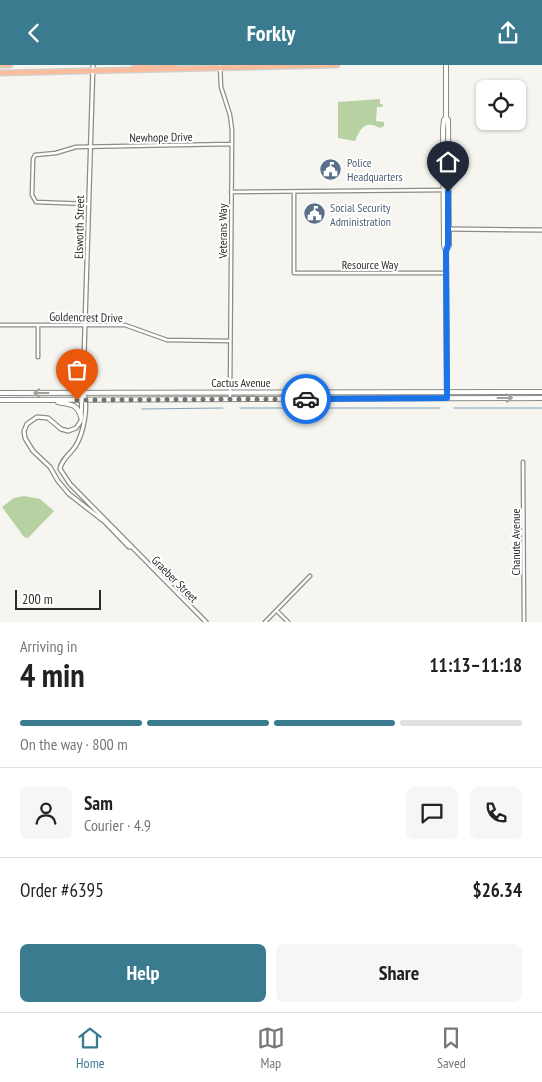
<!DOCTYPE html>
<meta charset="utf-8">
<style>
body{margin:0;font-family:"PT Sans Narrow",sans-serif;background:#f6f6f6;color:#222;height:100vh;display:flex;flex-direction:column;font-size:19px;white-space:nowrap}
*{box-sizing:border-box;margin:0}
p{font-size:16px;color:#767676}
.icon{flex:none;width:28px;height:28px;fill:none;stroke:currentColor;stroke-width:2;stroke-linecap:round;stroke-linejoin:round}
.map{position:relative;height:557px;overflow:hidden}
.panel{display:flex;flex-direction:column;background:#fff;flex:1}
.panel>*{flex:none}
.tools{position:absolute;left:476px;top:15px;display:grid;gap:10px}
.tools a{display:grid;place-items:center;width:50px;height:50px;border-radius:8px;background:#fff;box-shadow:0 1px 4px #0004;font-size:25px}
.scale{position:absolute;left:15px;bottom:12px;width:86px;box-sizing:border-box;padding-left:5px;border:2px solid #2c2c2a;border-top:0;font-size:14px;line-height:18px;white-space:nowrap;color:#2c2c2a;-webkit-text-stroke:4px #fff;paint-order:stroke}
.pin{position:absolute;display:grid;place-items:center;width:42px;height:42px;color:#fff;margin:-51px -21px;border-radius:50% 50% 50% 0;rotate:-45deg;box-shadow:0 0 5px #0007}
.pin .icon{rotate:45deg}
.courier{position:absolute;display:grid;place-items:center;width:50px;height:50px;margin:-25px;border:4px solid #1a73e8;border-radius:50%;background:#fff;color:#222;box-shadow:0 1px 6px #0007}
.overview em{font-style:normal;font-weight:600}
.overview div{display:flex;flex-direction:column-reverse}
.overview{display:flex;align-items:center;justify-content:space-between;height:85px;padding:0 20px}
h1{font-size:32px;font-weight:600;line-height:38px}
.bar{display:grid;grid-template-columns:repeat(4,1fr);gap:8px 5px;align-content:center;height:60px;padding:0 20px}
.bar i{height:6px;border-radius:4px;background:#e0e0e0}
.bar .current{background:#3b7b8f}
.bar p{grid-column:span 4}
.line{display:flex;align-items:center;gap:12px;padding:0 20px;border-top:1px solid #e0e0e0}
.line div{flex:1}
.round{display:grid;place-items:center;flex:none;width:52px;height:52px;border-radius:8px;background:#f6f6f6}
.action{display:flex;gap:10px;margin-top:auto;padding:10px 20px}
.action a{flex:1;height:58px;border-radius:8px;background:#3b7b8f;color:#fff;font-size:20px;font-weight:600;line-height:58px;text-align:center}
.action a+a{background:#f6f6f6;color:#222}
header{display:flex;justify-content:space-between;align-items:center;height:65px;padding:0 20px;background:#3b7b8f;color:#fff;font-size:22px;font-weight:600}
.dock{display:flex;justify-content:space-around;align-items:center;height:70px;border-top:1px solid #e0e0e0;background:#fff;font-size:14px;color:#767676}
.dock a{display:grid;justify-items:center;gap:2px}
.dock .current{color:#3b7b8f}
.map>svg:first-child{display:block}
</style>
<header><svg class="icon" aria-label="back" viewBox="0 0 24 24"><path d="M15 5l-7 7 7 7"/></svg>Forkly<svg class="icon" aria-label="share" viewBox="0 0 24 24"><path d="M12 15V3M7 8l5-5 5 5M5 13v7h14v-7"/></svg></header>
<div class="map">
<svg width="542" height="557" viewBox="0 0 542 557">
<rect width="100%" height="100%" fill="#f6f5f0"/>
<path fill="#b7d1a2" d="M380,34V39H383L382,42H377L376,56L384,57V61L380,63C365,55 361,62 355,76L338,73V37Z
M24,431L40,434L54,446L28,473L24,472L2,442L14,433Z"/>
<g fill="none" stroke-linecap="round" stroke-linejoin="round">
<path stroke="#7fa2ba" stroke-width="1" d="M240,343H440
M454,343H542
M142,344L223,343"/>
<defs>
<path id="minor" d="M220,0L221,22L230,50L232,65L230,334
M231,127L448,125
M294,127V208H446
M88,139L36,137L32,130L33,94L35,90L56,88L76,82L231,79
M0,260H125L167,275L230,276
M38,292V260
M523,397L524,557
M277,546L288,557
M265,557L310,511"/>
<path id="tertiary" d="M93,0L83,325C89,340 84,368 75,382C70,389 61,395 60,404L70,419L206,557
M449,164L542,165
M82,327L81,356L76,363L68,366L61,364L48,353L37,352L27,359L24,366L25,373L33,386L50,402L58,416L69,429L105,457L129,482H132"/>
<path id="secondary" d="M446,0V52L444,55L443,64L444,180L446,186
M446,52L448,55L449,180L446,186L447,333
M0,328L542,327
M0,335L542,333
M58,337C70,340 77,338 81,352"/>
<path id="primary" d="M0,0H10
M134,3L153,0
M158,4L161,1L175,0
M0,8L337,0"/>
</defs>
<use href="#minor" stroke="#8c8b86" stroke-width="5"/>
<use href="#tertiary" stroke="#8c8b86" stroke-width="5.5"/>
<use href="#secondary" stroke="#8c8b86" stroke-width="6"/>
<use href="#primary" stroke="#d1d1d0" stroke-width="7"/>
<use href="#minor" stroke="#fff" stroke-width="2.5"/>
<use href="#tertiary" stroke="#fff" stroke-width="3"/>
<use href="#secondary" stroke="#fff" stroke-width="4"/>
<use href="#primary" stroke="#fbbc9b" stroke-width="4.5"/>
</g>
<defs><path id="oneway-shaft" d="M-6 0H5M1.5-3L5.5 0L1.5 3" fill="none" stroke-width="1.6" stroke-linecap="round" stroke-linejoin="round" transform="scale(1.25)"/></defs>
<g stroke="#a0a09f">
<use href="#oneway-shaft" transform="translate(41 328) rotate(180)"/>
<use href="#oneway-shaft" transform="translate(505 333)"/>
</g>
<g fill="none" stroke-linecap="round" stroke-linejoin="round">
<path stroke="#73726f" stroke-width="5" stroke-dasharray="0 9" d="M77,335L306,334"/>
<path stroke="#1a73e8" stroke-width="6" d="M306,334L447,333L446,186L448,180V127"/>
</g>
<defs>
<symbol id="civic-disc" viewBox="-11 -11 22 22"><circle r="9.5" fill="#5c6f8a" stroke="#fff"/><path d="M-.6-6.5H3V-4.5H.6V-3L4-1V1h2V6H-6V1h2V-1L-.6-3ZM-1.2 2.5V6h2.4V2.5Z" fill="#fff"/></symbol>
</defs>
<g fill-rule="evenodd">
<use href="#civic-disc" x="318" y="92" width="25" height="25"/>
<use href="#civic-disc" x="302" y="136" width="25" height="25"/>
</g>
<g text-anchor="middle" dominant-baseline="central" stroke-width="4" stroke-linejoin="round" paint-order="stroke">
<g font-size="12" fill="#2c2c2a" stroke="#fff">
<text transform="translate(161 72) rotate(-1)">Newhope Drive</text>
<text transform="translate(79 162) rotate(-89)">Elsworth Street</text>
<text transform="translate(222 166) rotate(-90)">Veterans Way</text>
<text x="370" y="199">Resource Way</text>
<text transform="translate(86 252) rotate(1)">Goldencrest Drive</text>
<text x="241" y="317">Cactus Avenue</text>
<text transform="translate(515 477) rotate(-90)">Chanute Avenue</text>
<text transform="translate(175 514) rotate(45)">Graeber Street</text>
</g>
<g font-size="12" fill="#4e5e75" stroke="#fff" text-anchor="start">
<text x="347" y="97">Police<tspan x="347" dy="14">Headquarters</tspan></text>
<text x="330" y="142">Social Security<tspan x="330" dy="14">Administration</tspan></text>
</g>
</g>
</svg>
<div class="tools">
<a><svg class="icon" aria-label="locate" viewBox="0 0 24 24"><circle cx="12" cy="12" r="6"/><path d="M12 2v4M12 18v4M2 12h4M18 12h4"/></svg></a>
</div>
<div class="scale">200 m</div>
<div class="pin" style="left:77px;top:335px;background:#ea580c"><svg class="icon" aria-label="bag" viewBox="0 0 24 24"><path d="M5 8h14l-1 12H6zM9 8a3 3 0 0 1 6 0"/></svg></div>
<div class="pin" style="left:448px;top:127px;background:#1f2937"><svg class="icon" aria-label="home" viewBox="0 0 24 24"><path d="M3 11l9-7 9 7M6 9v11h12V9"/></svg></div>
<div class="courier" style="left:306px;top:334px"><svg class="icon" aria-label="car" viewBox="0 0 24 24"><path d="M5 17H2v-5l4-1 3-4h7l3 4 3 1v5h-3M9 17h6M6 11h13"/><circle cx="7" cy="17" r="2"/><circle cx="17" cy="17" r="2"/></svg></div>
</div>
<section class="panel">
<div class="overview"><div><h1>4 min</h1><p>Arriving in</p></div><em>11:13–11:18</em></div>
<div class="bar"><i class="current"></i><i class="current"></i><i class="current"></i><i></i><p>On the way · 800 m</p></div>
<div class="line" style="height:90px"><a class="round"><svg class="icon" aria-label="person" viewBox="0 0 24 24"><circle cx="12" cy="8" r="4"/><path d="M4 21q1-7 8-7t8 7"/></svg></a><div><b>Sam</b><p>Courier · 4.9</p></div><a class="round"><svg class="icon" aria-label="chat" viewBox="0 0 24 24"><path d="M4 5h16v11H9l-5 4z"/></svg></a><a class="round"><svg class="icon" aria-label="phone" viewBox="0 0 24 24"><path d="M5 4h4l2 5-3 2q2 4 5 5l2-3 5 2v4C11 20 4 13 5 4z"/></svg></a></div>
<div class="line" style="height:65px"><div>Order #6395</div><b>$26.34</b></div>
<div class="action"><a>Help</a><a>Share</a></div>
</section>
<nav class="dock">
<a class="current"><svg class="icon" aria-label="home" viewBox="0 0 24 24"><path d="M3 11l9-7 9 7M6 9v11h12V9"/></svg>Home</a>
<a><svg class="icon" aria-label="map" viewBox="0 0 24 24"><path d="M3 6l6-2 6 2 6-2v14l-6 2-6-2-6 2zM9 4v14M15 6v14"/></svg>Map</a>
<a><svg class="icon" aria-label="saved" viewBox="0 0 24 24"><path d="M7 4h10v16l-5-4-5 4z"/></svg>Saved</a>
</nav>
